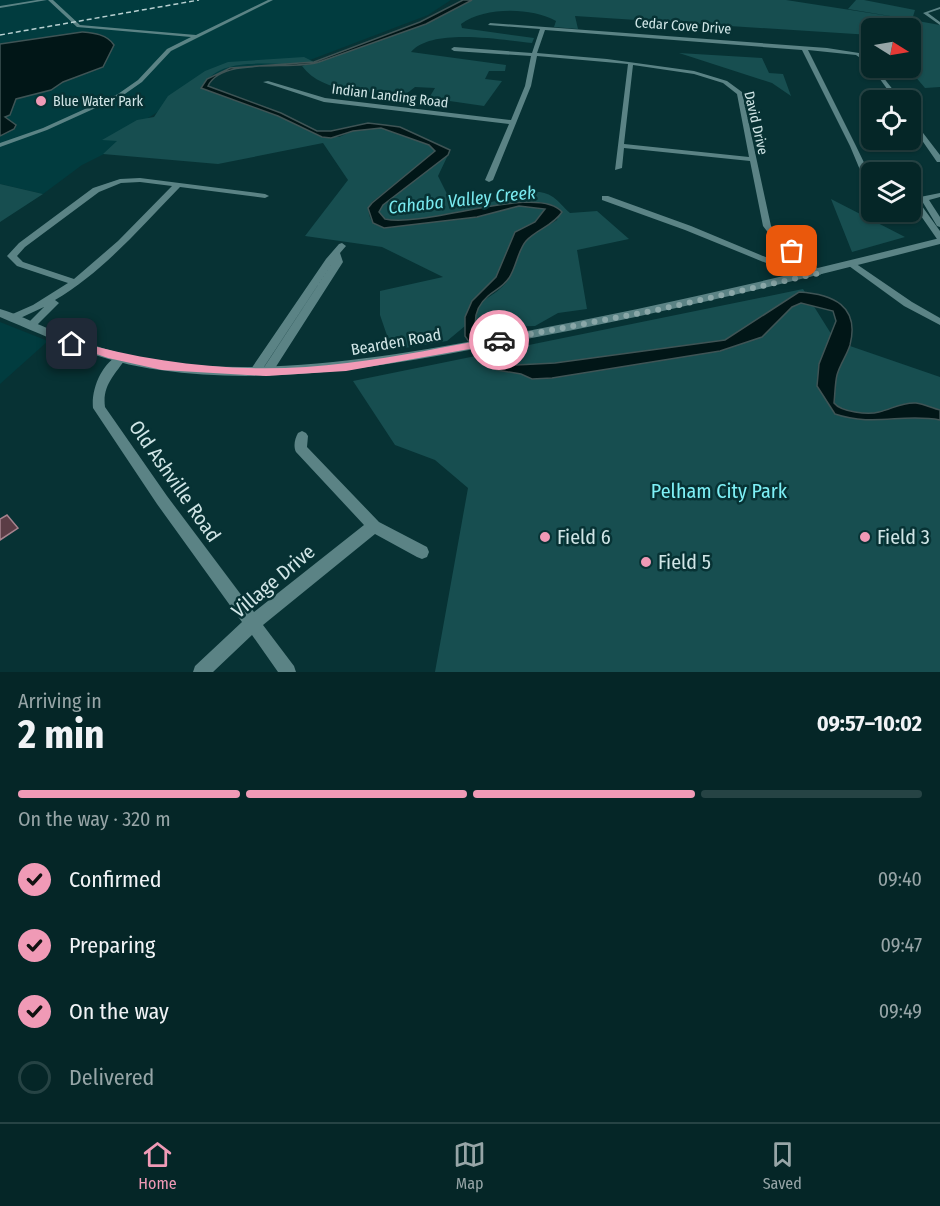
<!DOCTYPE html>
<meta charset="utf-8">
<style>
body{margin:0;font-family:"Fira Sans Condensed",sans-serif;background:#133233;color:#f1f3f6;height:100vh;display:flex;flex-direction:column;font-size:22px;white-space:nowrap}
*{box-sizing:border-box;margin:0}
p{font-size:20px;color:#97a5a7}
.icon{flex:none;width:33px;height:33px;fill:none;stroke:currentColor;stroke-width:2;stroke-linecap:round;stroke-linejoin:round}
.map{position:relative;height:672px;overflow:hidden}
.side{display:flex;flex-direction:column;background:#052627;flex:1}
.side>*{flex:none}
.needle{width:39px;rotate:101deg}
.tools{position:absolute;left:861px;top:18px;display:grid;gap:12px}
.tools a{display:grid;place-items:center;width:60px;height:60px;border-radius:9px;background:#052627;box-shadow:0 2px 4px #0004,0 0 0 2px #264344;font-size:30px}
.pin{position:absolute;display:grid;place-items:center;width:51px;height:51px;color:#fff;margin:-26px;border-radius:12px;box-shadow:0 3px 9px #0006}
.courier{position:absolute;display:grid;place-items:center;width:60px;height:60px;margin:-30px;border:4px solid #f09ab6;border-radius:50%;background:#fff;color:#222;box-shadow:0 2px 8px #0007}
.head em{font-style:normal;font-weight:700}
.head div{display:flex;flex-direction:column-reverse}
.head{display:flex;align-items:center;justify-content:space-between;height:102px;padding:0 18px}
h1{font-size:39px;font-weight:700;line-height:45px}
.bar{display:grid;grid-template-columns:repeat(4,1fr);gap:9px 6px;align-content:center;height:72px;padding:0 18px}
.bar i{height:8px;border-radius:4px;background:#264344}
.bar .on{background:#f09ab6}
.bar p{grid-column:span 4}
ol{padding:0 18px;list-style:none}
li{display:flex;align-items:center;gap:18px;height:66px}
li p{margin-inline-start:auto}
li .icon{padding:6px;border-radius:50%;background:#f09ab6;color:#111;stroke-width:4}
li:last-child{color:#97a5a7}
li i{width:33px;height:33px;border:3px solid #264344;border-radius:50%}
.tab-bar{display:flex;justify-content:space-around;align-items:center;height:84px;border-top:2px solid #264344;background:#052627;font-size:16px;color:#97a5a7}
.tab-bar a{display:grid;justify-items:center;gap:3px}
.tab-bar .on{color:#f09ab6}
.map>svg:first-child{display:block}
</style>
<div class="map">
<svg width="940" height="672" viewBox="0 0 940 672">
<rect width="100%" height="100%" fill="#073234"/>
<path fill="#013c3f" d="M0,0H451L428,15L310,60L224,71L148,118L144,134L82,165L43,194L0,184Z
M0,322L48,341L0,384Z"/>
<path fill="#174e50" d="M472,0H786L902,18L848,9L856,0H864L915,10L912,20L940,25V87L925,88L908,68H910V28H872L871,35L575,16L578,29L554,27L556,21C530,7 485,7 461,24L462,28L534,38L532,43C502,40 432,27 411,52L506,65L505,71H489L485,79L502,81L484,106L429,98L435,88L415,87L406,94C374,92 323,95 302,66L426,24Z
M679,53L762,58L769,73L783,74L791,96L772,83Z
M304,57L314,62C280,70 223,50 201,88L278,116L322,137H339L353,131L381,128L429,145L436,151L372,202C367,210 368,215 373,223L477,217L519,206L545,209L535,222L515,232C508,246 505,263 497,276C486,295 465,301 465,326L447,341L392,350L380,315V291L443,277L382,247L305,236L348,180L323,143L218,164L103,154L117,141L102,140L137,120L154,117L168,96L205,71L228,62Z
M448,155L438,176L447,194C459,199 470,203 484,203C505,202 532,183 553,197C559,201 564,208 570,213L597,211L629,239L577,250L587,309L558,313L535,326L494,327L493,334L477,333C472,295 486,305 506,283C516,271 516,252 526,241C533,233 547,227 557,220L560,209C531,194 503,205 473,212C458,215 442,215 426,218C412,220 394,224 380,216L379,212L383,205Z
M0,184L43,194L0,222Z
M831,199L905,237L852,252Z
M803,289L845,356L850,346L940,377V672H435L468,488L435,460L395,445L353,381Z"/>
<path fill="#011617" stroke="#3f5455" stroke-width="1.5" d="M463,0H472L426,24L319,62C293,71 222,56 208,86L281,113L317,131H331L368,123L385,125L400,127L450,150L448,155L383,205L379,212L385,219C426,228 539,183 562,212C553,226 537,229 526,241C518,250 516,268 509,278C503,287 495,290 488,296C466,315 476,342 493,360L516,365L555,363L725,340L799,292C833,294 860,306 850,345C847,355 840,364 837,375C835,383 835,394 834,403C841,412 868,415 879,412C892,409 902,402 916,403C924,404 932,408 940,410V420C903,413 873,427 835,414L817,386L819,364L836,321L833,311L801,303L792,307L762,337L720,351L552,378L532,379L521,374L497,370L484,364L465,336V317L472,301L496,277L515,232L535,222L545,209L519,206L477,217L384,228L373,223L368,208L372,203L435,151L429,145L381,128L353,131L331,138L322,137L278,116L201,88L207,79L230,68L314,62L420,22Z
M82,32C93,33 107,34 114,45L103,67L63,82L51,90L16,99L10,115L5,117L16,125L14,129L0,136V44Z"/>
<path fill="#5b3d46" stroke="#a6838e" stroke-width="1.5" d="M7,515L18,528L0,540V519Z"/>
<g fill="none" stroke-linecap="round" stroke-linejoin="round">
<path fill="#5b8385" fill-rule="evenodd" d="M37,0H47L0,8V6Z
M48,0H53L80,25L196,35L268,0H273L171,51L142,82L122,96L47,130L0,147V143L43,128L118,94L138,80L167,49L191,37L77,27Z
M940,7V9L928,13L940,22V25L923,13Z
M490,23L827,48L859,53L872,61V66L856,55L808,50L856,146L872,179V191L868,189L850,146L802,50L545,30L537,53L607,59L694,71L727,81L742,92L771,226L782,239L821,271L823,273L818,276L815,275L776,243L763,226L750,161L624,148L622,168L615,170L628,64L537,56L531,86L493,180L489,182L485,180L509,124L324,102L263,82L268,81L325,98L511,120L525,86L531,56L454,51L451,49L454,47L532,53L540,29L488,25ZM633,65L694,74L723,83L737,94L749,157L624,144Z
M872,68H876L901,100H895Z
M910,116L940,155V162H937L910,123Z
M140,178L265,194L269,196L265,198L180,187C141,227 103,272 55,300L59,303L34,328L30,329L25,326L44,307L16,320H8L7,318L8,316L33,305L68,283L17,266L7,256L19,243L93,188L120,179ZM140,182L172,186L118,241L74,279L23,262L17,256L25,247L99,192L121,183Z
M940,193V197L929,200L940,217V227L937,226L922,201L919,202L940,231V240L937,239L912,203H910V199Z
M602,196H608L691,226L811,276L806,279L803,278L685,230L602,200Z
M342,243L346,246L340,253L343,262L270,376H262L260,373L333,262L259,375H251L249,372L251,369L326,259L339,244Z
M852,261L912,302L940,318V325L904,306L849,266L847,264L849,262Z
M121,354L126,358C115,375 102,385 105,407L167,496L254,612L364,525L296,452C293,446 295,438 298,433L302,431L306,433L308,436L307,447L379,522L427,547L429,552L427,557L422,559L417,557L375,534L263,625L294,666L296,672H278L252,635L213,672H193L195,666L242,622L157,504L93,408C91,389 102,362 121,354Z"/>
<path fill="#5b8385" fill-rule="evenodd" d="M940,238V244C798,281 655,315 511,342C396,364 278,387 160,370C104,363 52,339 0,317V309C17,314 33,322 49,329C85,343 122,356 160,362C276,377 392,356 506,335C652,308 796,274 940,238Z"/>
<path stroke="#b8d0d1" stroke-width="1.5" stroke-dasharray="5 3" stroke-linecap="butt" d="M0,35L199,0"/>
</g>
<path fill="#f09ab6" d="M499,337L503,338V343L346,371L266,376L162,370L108,358L67,344L72,340C161,366 254,375 347,363C398,357 449,346 499,337Z"/>
<g fill="none" stroke-linecap="round" stroke-linejoin="round">
<path stroke="#8aa7a8" stroke-width="6" stroke-dasharray="0 10.8" d="M499,340L657,310L819,273L792,251"/>
</g>
<g fill="#f09ab6" stroke="#073234" stroke-width="2">
<circle cx="41" cy="101" r="6"/>
<circle cx="545" cy="537" r="6"/>
<circle cx="865" cy="537" r="6"/>
<circle cx="646" cy="562" r="6"/>
</g>
<g text-anchor="middle" dominant-baseline="central" stroke-width="5" stroke-linejoin="round" paint-order="stroke">
<g font-size="14" fill="#d1e6e7" stroke="#073234">
<text transform="translate(683 26) rotate(4)">Cedar Cove Drive</text>
<text transform="translate(390 96) rotate(7)">Indian Landing Road</text>
<text transform="translate(756 123) rotate(77)">David Drive</text>
</g>
<g font-size="14" fill="#d1e6e7" stroke="#073234" text-anchor="start">
<text x="53" y="101">Blue Water Park</text>
</g>
<g font-size="16" fill="#d1e6e7" stroke="#073234">
<text transform="translate(396 342) rotate(-10)">Bearden Road</text>
</g>
<g font-size="18" font-style="italic" fill="#79eaf0" stroke="#073234">
<text transform="translate(462 200) rotate(-6)">Cahaba Valley Creek</text>
</g>
<g font-size="20" fill="#d1e6e7" stroke="#073234">
<text transform="translate(175 481) rotate(55)">Old Ashville Road</text>
<text transform="translate(273 581) rotate(-40)">Village Drive</text>
</g>
<g font-size="20" fill="#7ef0f6" stroke="#073234">
<text x="719" y="491">Pelham City Park</text>
</g>
<g font-size="20" fill="#d1e6e7" stroke="#073234" text-anchor="start">
<text x="557" y="537">Field 6</text>
<text x="877" y="537">Field 3</text>
<text x="658" y="562">Field 5</text>
</g>
</g>
</svg>
<div class="tools">
<a><svg class="needle" viewBox="-14 -14 28 28"><path d="M0-13l5 13h-10z" fill="#e53935"/><path d="M0 13l5-13h-10z" fill="#97a5a7"/></svg></a>
<a><svg class="icon" aria-label="locate" viewBox="0 0 24 24"><circle cx="12" cy="12" r="6"/><path d="M12 2v4M12 18v4M2 12h4M18 12h4"/></svg></a>
<a><svg class="icon" aria-label="layers" viewBox="0 0 24 24"><path d="M12 4l9 5-9 5-9-5zM3 14l9 5 9-5"/></svg></a>
</div>
<div class="pin" style="left:792px;top:251px;background:#ea580c"><svg class="icon" aria-label="bag" viewBox="0 0 24 24"><path d="M5 8h14l-1 12H6zM9 8a3 3 0 0 1 6 0"/></svg></div>
<div class="pin" style="left:72px;top:344px;background:#1f2937"><svg class="icon" aria-label="home" viewBox="0 0 24 24"><path d="M3 11l9-7 9 7M6 9v11h12V9"/></svg></div>
<div class="courier" style="left:499px;top:340px"><svg class="icon" aria-label="car" viewBox="0 0 24 24"><path d="M5 17H2v-5l4-1 3-4h7l3 4 3 1v5h-3M9 17h6M6 11h13"/><circle cx="7" cy="17" r="2"/><circle cx="17" cy="17" r="2"/></svg></div>
</div>
<section class="side">
<div class="head"><div><h1>2 min</h1><p>Arriving in</p></div><em>09:57–10:02</em></div>
<div class="bar"><i class="on"></i><i class="on"></i><i class="on"></i><i></i><p>On the way · 320 m</p></div>
<ol>
<li><svg class="icon" aria-label="check" viewBox="0 0 24 24"><path d="M5 12l5 5 9-10"/></svg>Confirmed<p>09:40</p></li>
<li><svg class="icon" aria-label="check" viewBox="0 0 24 24"><path d="M5 12l5 5 9-10"/></svg>Preparing<p>09:47</p></li>
<li><svg class="icon" aria-label="check" viewBox="0 0 24 24"><path d="M5 12l5 5 9-10"/></svg>On the way<p>09:49</p></li>
<li><i></i>Delivered</li>
</ol>
</section>
<nav class="tab-bar">
<a class="on"><svg class="icon" aria-label="home" viewBox="0 0 24 24"><path d="M3 11l9-7 9 7M6 9v11h12V9"/></svg>Home</a>
<a><svg class="icon" aria-label="map" viewBox="0 0 24 24"><path d="M3 6l6-2 6 2 6-2v14l-6 2-6-2-6 2zM9 4v14M15 6v14"/></svg>Map</a>
<a><svg class="icon" aria-label="saved" viewBox="0 0 24 24"><path d="M7 4h10v16l-5-4-5 4z"/></svg>Saved</a>
</nav>
